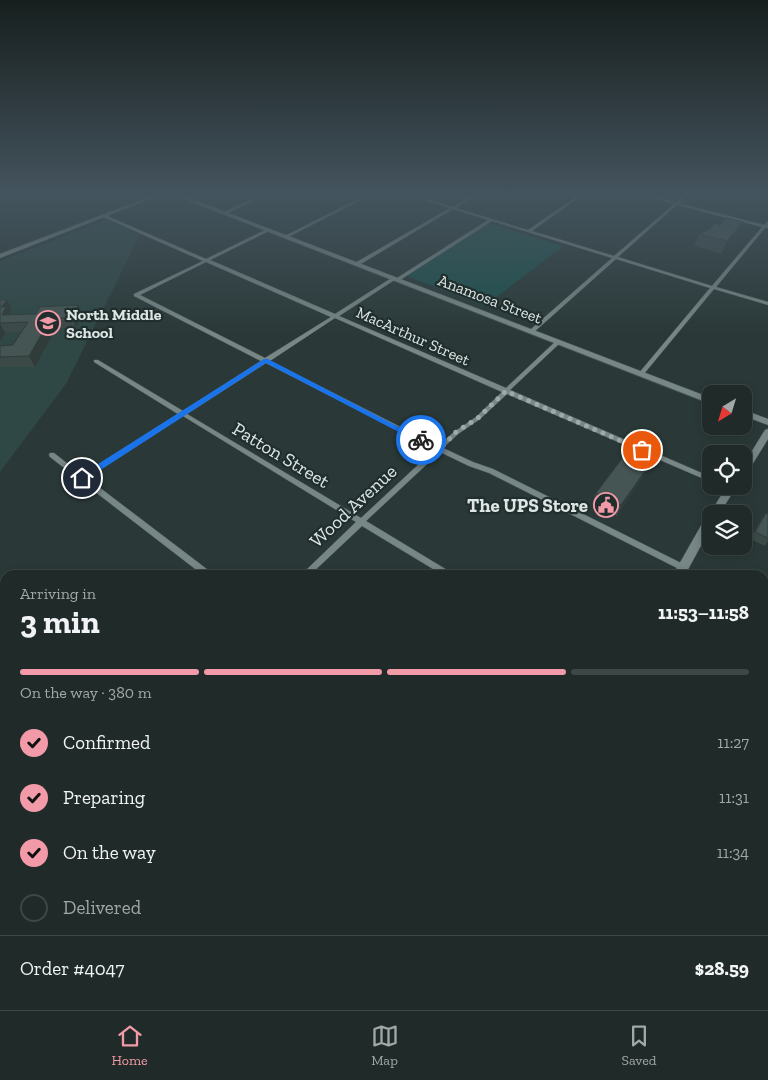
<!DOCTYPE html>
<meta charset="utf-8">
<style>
body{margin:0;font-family:"Zilla Slab",serif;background:#283331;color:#f1f3f6;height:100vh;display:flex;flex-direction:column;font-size:19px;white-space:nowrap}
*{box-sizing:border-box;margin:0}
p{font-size:16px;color:#a2a7a8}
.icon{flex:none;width:28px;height:28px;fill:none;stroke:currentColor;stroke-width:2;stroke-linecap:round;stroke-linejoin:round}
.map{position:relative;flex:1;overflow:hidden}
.sheet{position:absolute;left:0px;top:570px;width:769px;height:440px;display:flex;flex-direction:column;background:#202b29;border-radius:15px 15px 0 0;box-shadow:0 2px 8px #0003,0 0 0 1px #3d4746}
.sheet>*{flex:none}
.needle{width:32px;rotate:218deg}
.controls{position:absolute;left:702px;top:385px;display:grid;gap:10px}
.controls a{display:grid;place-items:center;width:50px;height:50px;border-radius:10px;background:#202b29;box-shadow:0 2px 8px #0003,0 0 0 1px #3d4746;font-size:25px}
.pin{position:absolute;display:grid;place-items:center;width:42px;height:42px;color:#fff;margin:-21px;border:2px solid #fff;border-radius:50%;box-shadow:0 1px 5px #0007}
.courier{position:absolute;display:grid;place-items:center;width:50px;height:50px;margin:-25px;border:4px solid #1a73e8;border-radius:50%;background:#fff;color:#222;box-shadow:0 1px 6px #0007}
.headline em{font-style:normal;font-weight:700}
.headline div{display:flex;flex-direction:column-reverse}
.headline{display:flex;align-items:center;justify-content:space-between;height:85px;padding:0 20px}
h1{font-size:32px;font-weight:700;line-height:38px}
.bar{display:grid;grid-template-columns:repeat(4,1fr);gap:8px 5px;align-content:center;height:60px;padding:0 20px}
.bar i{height:6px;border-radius:4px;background:#3d4746}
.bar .selected{background:#f39aa9}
.bar p{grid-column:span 4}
.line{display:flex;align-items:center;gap:12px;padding:0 20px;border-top:1px solid #3d4746}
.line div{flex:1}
ol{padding:0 20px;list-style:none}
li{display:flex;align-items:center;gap:15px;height:55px}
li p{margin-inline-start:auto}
li .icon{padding:5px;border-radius:50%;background:#f39aa9;color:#111;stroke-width:4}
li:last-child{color:#a2a7a8}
li i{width:28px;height:28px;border:2px solid #3d4746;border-radius:50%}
.menu{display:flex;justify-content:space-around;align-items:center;height:70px;border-top:1px solid #3d4746;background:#202b29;font-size:14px;color:#a2a7a8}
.menu a{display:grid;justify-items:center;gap:2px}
.menu .selected{color:#f39aa9}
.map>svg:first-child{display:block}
</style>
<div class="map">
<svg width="768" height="1010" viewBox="0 0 768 1010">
<rect width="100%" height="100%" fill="#2a3937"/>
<path fill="#2f4745" d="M106,220L140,235L66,384L0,472V261Z"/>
<path fill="#1d504c" d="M488,223L563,246L485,306L407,276Z"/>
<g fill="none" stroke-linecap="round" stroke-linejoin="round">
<defs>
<path id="minor" d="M264,194H269L225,214L222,213Z
M368,194H373L286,238L283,237Z
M405,194H411L453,207L474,194H479L456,208L528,230L580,194H584L532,231L614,256L674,204L638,194H644L676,202L685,194H689L679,203L764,225L768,221V228H765L716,287L768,302V305L714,289L643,375H639V373L710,288L616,259L534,332H530V330L612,258L492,221L400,280L396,279L339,316L506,388L556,341H560V343L510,390L711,477V482L507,394L480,419L458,434L443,448L473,462L493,469L687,566L688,568L687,570L684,571L681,570L489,473L469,466L440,452L366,521L452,573L453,575H443L362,526L310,575H301L356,522L183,416L87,478L212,573L213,575H203L50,457L49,455L50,453H54L82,475L178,414L94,362V360H98L183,411L261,361L134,296V294L203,261L103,217V215H105L206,259L267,229H269V231L210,260L335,314L393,277L397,278L488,220L453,209L359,265H355V263L450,208ZM677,205L762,227L712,286L618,257ZM206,262L331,317L265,358L140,295ZM335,318L502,392L476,417L454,432L438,446L270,361ZM266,363L435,449L361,518L187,414Z
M0,603L5,606V615L0,612Z
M5,853V865L0,868V856Z
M0,969L5,972V988L0,985Z
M764,1000L768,1003V1010H758L755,1005H764Z
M14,1005H28L30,1010H16Z
M395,1005H410L412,1010H398Z
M632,1005H647L650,1010H635Z"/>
<path id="tertiary" d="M157,194H163L0,258V254Z"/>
<path id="secondary" d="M171,194H179L711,398V404Z
M744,410L768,419V425L744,416Z
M768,429V439L747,473L744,474V464L765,430Z
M727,486H737L719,514H711V527L685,575H673L707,515H709Z
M431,1005H450L448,1010H429Z"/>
</defs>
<use href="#minor" stroke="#4b5756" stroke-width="1"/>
<use href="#tertiary" stroke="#4b5756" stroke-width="1"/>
<use href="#secondary" stroke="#4b5756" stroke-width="1"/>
<use href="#minor" fill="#778786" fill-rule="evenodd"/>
<use href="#tertiary" fill="#778786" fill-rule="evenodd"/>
<use href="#secondary" fill="#778786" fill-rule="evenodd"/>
</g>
<path fill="#3b4947" d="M743,222L738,234L721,254L694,246L699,234L720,225Z
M0,300L12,310L9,313L10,315H82L76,328H56L35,367H0V346L13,345L21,332L5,333L0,341Z
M641,447L639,451L649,468L617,516L592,504L596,493Z
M766,513L768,514V541L765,546L750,539L761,520Z
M764,600L768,602V664L765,666L764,665Z"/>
<path fill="#303c3a" d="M743,222L738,234L721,254L727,241Z
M7,300L12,310L9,313L12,317L2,315L1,307Z
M78,305L82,315L76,328L72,318Z
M51,318L56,328L35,367L29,356Z
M0,323L5,333L0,341Z
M654,458L649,468L617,516L621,505Z"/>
<path fill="#455553" stroke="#303c3a" d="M726,218L743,222L727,241L699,234L710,229L714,223L720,225Z
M0,300H7L1,307H6L2,315L36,314L40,307L78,305L72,318H51L29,356L0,357V346L13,345L28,322L0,323Z
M633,444L641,447L638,451L654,458L621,505L596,493Z
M766,513L768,514V538L755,532Z
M764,600L768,602V654L764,652Z"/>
<linearGradient id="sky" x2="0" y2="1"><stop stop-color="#171f1e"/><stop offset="0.58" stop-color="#44545e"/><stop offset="1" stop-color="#44545e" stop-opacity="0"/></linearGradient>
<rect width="768" height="335" fill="url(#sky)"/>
<path fill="#1a73e8" d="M264,359H268L424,440L418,442L266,363L85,480H79V476Z"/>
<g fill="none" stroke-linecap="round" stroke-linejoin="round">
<path stroke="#9ea9a8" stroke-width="5" stroke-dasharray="0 9" d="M421,440L439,450L456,432L478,418L506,391L642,450"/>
</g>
<defs>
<symbol id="school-ring" viewBox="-11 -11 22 22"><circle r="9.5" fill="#202f2d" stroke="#f39aa9" stroke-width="1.5"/><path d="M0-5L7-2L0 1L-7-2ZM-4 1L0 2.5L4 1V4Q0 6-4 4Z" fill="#f39aa9"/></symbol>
<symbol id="civic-ring" viewBox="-11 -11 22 22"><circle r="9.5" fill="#202f2d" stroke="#f39aa9" stroke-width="1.5"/><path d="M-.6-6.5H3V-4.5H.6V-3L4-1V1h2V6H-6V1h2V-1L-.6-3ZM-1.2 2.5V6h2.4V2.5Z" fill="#f39aa9"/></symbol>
</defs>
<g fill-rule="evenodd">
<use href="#school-ring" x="34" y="309" width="28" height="28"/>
<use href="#civic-ring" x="592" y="491" width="28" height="28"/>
</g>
<g text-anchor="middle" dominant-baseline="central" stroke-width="4.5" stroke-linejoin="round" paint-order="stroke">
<g font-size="16" fill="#dde6e5" stroke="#202f2d">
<text transform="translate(490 299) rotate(21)">Anamosa Street</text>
<text transform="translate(413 336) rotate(24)">MacArthur Street</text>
</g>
<g font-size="16" font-weight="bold" fill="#dde6e5" stroke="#202f2d" text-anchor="start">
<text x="66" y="314">North Middle<tspan x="66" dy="18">School</tspan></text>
</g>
<g font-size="19" fill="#dde6e5" stroke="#202f2d">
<text transform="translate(281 455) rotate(31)">Patton Street</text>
<text transform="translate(353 506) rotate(-43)">Wood Avenue</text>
</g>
<g font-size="19" font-weight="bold" fill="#dde6e5" stroke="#202f2d" text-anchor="end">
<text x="588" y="505">The UPS Store</text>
</g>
</g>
</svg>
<div class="controls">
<a><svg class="needle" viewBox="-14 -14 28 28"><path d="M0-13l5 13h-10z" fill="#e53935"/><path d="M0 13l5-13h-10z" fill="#a2a7a8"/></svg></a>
<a><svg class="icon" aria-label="locate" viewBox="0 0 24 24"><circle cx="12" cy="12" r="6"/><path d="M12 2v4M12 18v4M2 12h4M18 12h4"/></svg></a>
<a><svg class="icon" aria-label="layers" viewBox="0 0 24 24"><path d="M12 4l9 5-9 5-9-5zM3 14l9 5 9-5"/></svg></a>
</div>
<div class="pin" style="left:642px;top:450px;background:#ea580c"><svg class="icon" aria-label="bag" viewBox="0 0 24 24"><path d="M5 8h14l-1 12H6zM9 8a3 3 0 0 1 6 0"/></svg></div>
<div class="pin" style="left:82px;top:478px;background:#1f2937"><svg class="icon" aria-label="home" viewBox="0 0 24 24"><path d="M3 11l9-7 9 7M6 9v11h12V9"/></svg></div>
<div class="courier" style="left:421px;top:440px"><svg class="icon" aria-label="bike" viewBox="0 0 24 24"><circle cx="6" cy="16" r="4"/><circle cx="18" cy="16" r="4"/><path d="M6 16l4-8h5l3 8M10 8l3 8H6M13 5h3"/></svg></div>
<section class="sheet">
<div class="headline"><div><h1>3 min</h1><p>Arriving in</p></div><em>11:53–11:58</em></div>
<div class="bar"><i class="selected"></i><i class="selected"></i><i class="selected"></i><i></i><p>On the way · 380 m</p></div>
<ol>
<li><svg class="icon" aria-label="check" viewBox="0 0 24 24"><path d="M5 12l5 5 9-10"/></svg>Confirmed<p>11:27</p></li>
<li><svg class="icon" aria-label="check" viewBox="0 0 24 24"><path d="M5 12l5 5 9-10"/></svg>Preparing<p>11:31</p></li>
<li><svg class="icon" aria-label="check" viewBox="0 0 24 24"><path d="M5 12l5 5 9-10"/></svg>On the way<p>11:34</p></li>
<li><i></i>Delivered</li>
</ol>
<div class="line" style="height:65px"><div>Order #4047</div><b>$28.59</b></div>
</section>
</div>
<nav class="menu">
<a class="selected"><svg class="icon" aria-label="home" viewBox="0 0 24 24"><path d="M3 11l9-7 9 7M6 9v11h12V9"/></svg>Home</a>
<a><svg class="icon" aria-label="map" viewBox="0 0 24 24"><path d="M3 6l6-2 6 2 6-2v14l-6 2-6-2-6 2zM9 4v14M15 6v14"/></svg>Map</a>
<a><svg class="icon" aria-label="saved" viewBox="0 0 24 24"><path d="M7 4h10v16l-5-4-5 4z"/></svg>Saved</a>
</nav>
